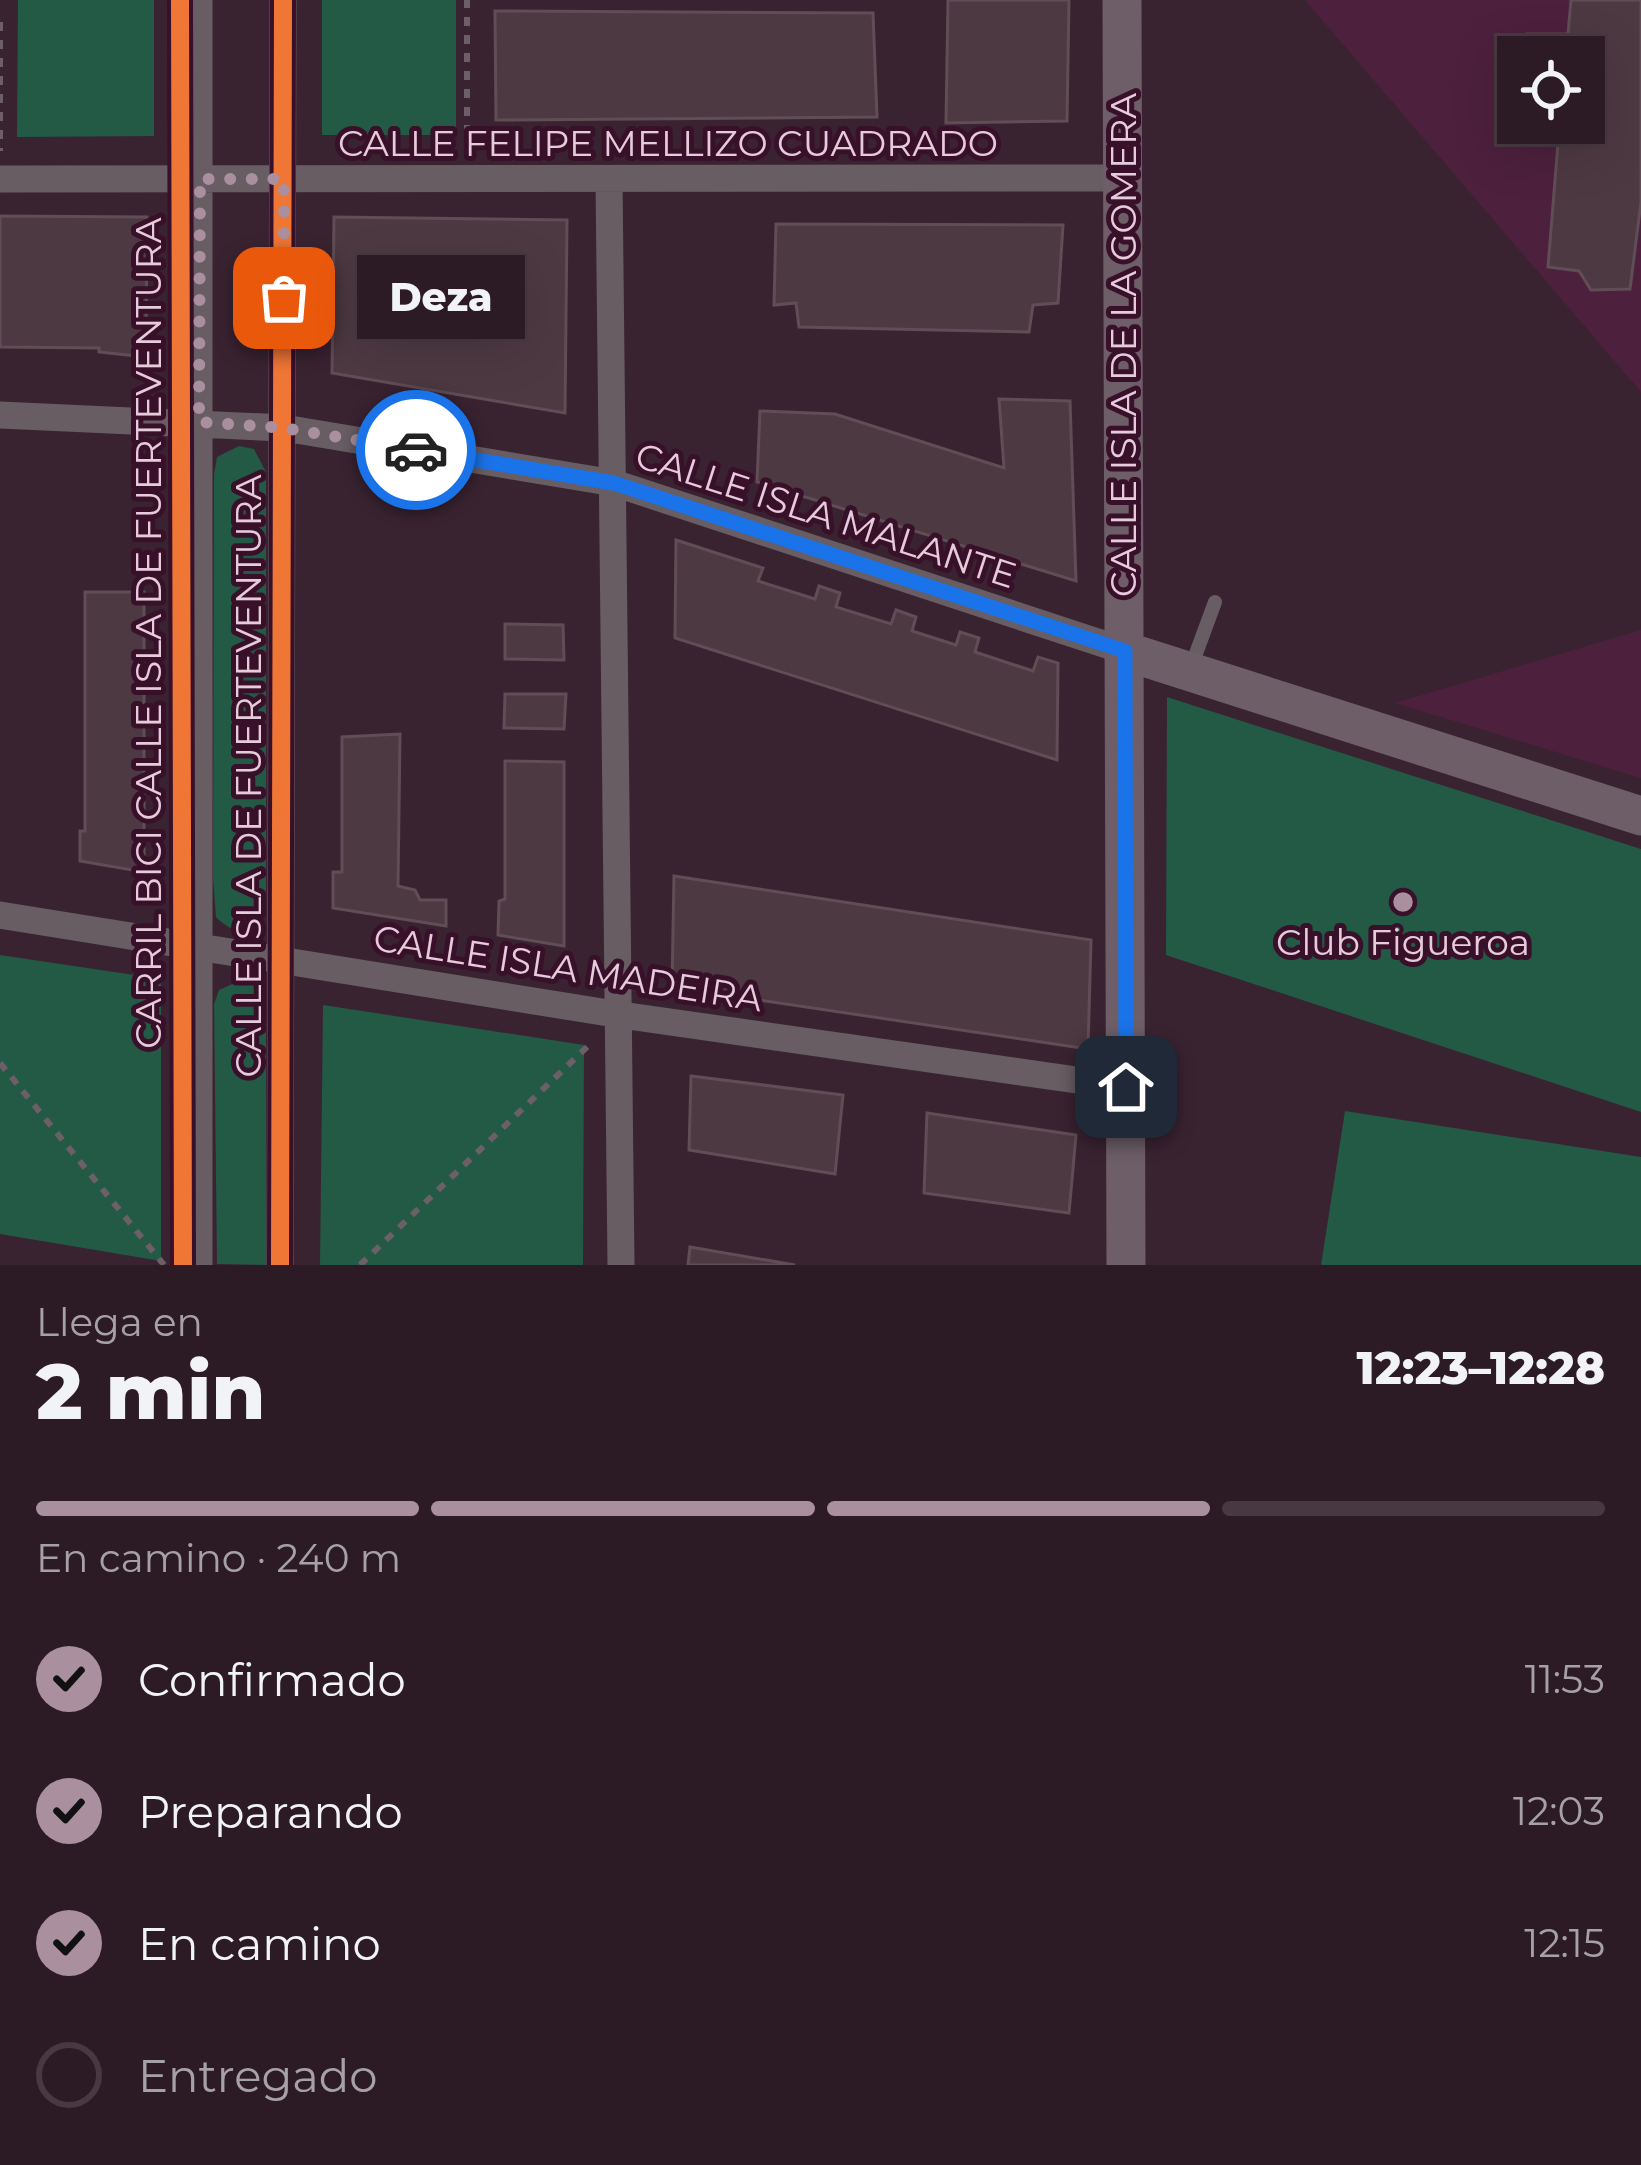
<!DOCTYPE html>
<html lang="es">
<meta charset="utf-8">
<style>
body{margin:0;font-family:Montserrat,sans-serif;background:#34232d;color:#f1f3f6;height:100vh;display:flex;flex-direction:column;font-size:45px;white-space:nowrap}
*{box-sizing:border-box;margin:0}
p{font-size:39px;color:#a6a1a7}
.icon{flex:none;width:66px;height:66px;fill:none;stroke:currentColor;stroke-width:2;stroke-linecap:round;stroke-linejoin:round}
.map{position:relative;height:1265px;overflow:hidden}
.panel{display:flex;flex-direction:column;background:#2c1a25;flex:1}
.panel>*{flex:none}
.fabs{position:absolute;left:1497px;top:36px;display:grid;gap:24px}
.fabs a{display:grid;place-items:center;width:108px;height:108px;border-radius:0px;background:#2c1a25;box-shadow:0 12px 48px #0002,0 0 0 3px #483842;font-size:60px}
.pin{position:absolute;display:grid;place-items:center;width:102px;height:102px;color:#fff;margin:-51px;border-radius:24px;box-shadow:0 6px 18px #0006}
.courier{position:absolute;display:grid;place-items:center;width:120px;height:120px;margin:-60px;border:9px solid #1a73e8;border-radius:50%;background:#fff;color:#222;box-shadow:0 3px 15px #0007}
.bubble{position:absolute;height:84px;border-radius:0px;background:#2c1a25;box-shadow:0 12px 48px #0002,0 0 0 3px #483842;font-size:39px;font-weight:800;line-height:84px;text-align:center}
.head em{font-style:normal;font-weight:800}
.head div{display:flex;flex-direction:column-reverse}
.head{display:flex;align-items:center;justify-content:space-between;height:204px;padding:0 36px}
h1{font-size:78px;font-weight:800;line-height:90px}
.bar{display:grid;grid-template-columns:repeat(4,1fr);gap:18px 12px;align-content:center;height:144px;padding:0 36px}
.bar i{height:15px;border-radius:9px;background:#483842}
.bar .current{background:#aa909f}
.bar p{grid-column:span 4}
ol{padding:0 36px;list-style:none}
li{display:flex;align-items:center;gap:36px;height:132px}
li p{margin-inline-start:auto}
li .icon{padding:12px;border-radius:50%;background:#aa909f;color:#111;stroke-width:4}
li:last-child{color:#a6a1a7}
li i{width:66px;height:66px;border:6px solid #483842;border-radius:50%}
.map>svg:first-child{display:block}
</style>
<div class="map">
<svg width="1641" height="1265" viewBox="0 0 1641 1265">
<rect width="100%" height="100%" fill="#3a2331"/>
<path fill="#4d203d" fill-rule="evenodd" d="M1305,0H1641V392ZM1518,57H1584V123H1518Z
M1641,630V778L1395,703Z"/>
<path fill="#225a45" d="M18,0H154V136L17,137Z
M322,0H456V135H322Z
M239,446L254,449L266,472V904L258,925C241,935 229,930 216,917L213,879L214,474L217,457Z
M1167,697L1641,849V1112L1166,955Z
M0,955L161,979V1261L0,1234Z
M241,980L255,984L266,1008V1265L217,1264L214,1004L219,990Z
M323,1005L584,1045L583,1265H320Z
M1345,1111L1641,1157V1265H1321Z"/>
<path fill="#4d3942" stroke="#614d55" stroke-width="3" d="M948,0H1069L1067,121L946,123Z
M1571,0H1641V202L1630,289L1591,290L1579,271L1548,267L1558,143L1511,138L1518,94V123H1584V57H1523L1527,34H1568Z
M495,11L873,13L877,117L496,120Z
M0,216L147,217L146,357L99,352V348L0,347Z
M334,217L567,220L565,413L332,373Z
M776,224L1063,225L1058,303L1033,305L1029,332L799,327L796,303L774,305Z
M999,399L1070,401L1076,581L757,482L760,411L835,414L1004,468Z
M676,540L763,568L758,581L815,599L819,586L840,593L836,607L891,624L896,610L916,617L912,631L956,645L960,632L979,638L975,652L1033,671L1038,657L1058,663L1057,760L675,638Z
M85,592H144V872L80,861V831H85Z
M505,624L563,625L564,660L505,659Z
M505,694H566L564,729L504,728Z
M400,734L398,886L415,890L420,900H446V926L333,908V872H342V737Z
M505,761L564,762V946L498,935L499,901L505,899Z
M674,876L1091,940L1088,1049L672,987Z
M691,1076L843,1095L835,1174L689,1150Z
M927,1113L1076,1135L1069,1213L924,1193Z
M690,1247L795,1265H688Z"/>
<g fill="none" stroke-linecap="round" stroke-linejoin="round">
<path stroke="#6d5f67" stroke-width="6" stroke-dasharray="9 9" stroke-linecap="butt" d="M0,22V151
M467,152V0
M0,1063L164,1265
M360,1265L588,1046"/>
<path stroke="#685d63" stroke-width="14" d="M1191,667L1215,602"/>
<path stroke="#685d63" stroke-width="27" d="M199,0V1265
M0,179L1121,178
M609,179L621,1265
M0,415L284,428L614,483L1125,651
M0,915L621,1015L1126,1087
M280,1265L283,0"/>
<path stroke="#6d5e67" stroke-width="39" d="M1122,0L1126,1265
M1125,651L1641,816"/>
<defs>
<path id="cycleway" d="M180,0L183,1265
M280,1265L283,0"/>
</defs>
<use href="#cycleway" stroke="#38102a" stroke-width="26"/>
<use href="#cycleway" stroke="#f07635" stroke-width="18"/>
</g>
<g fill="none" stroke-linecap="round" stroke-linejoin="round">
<path stroke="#aa909f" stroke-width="12" stroke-dasharray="0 21.6" d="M284,298V179H200L199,422L284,428L416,450"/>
<path stroke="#1a73e8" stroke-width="15" d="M416,450L614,483L1125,651L1126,1087"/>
</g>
<circle fill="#aa909f" stroke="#38102a" stroke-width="4.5" cx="1403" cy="902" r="12"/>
<g text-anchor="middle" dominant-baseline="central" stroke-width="10" stroke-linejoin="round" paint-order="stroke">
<g font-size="36" fill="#e6cbda" stroke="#38102a">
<text x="668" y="143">CALLE FELIPE MELLIZO CUADRADO</text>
<text transform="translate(1123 345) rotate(-90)">CALLE ISLA DE LA GOMERA</text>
<text transform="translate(826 515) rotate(18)">CALLE ISLA MALANTE</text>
<text transform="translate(148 633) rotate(-90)">CARRIL BICI CALLE ISLA DE FUERTEVENTURA</text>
<text transform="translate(248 776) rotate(-90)">CALLE ISLA DE FUERTEVENTURA</text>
<text transform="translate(568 968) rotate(9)">CALLE ISLA MADEIRA</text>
</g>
<g font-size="36" fill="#e6cbda" stroke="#38102a">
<text x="1403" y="942">Club Figueroa</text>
</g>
</g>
</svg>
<div class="fabs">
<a><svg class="icon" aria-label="locate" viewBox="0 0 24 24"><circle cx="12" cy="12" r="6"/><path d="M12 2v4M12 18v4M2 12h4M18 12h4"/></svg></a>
</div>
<div class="pin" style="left:284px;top:298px;background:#ea580c"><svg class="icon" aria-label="bag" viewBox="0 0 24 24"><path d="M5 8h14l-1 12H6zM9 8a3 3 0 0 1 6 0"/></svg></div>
<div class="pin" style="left:1126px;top:1087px;background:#1f2937"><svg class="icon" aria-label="home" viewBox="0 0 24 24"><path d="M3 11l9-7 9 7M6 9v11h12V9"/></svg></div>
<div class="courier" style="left:416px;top:450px"><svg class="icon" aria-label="car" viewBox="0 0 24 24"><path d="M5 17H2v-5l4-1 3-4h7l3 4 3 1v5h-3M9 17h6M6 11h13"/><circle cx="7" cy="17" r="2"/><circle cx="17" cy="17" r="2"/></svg></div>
<div class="bubble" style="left:357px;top:255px;width:168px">Deza</div>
</div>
<section class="panel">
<div class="head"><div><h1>2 min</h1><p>Llega en</p></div><em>12:23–12:28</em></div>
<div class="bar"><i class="current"></i><i class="current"></i><i class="current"></i><i></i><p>En camino · 240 m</p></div>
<ol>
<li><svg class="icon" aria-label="check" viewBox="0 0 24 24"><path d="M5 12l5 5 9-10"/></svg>Confirmado<p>11:53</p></li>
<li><svg class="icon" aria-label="check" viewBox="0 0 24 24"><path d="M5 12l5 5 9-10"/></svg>Preparando<p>12:03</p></li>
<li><svg class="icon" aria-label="check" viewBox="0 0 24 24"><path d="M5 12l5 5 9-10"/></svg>En camino<p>12:15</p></li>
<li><i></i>Entregado</li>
</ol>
</section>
